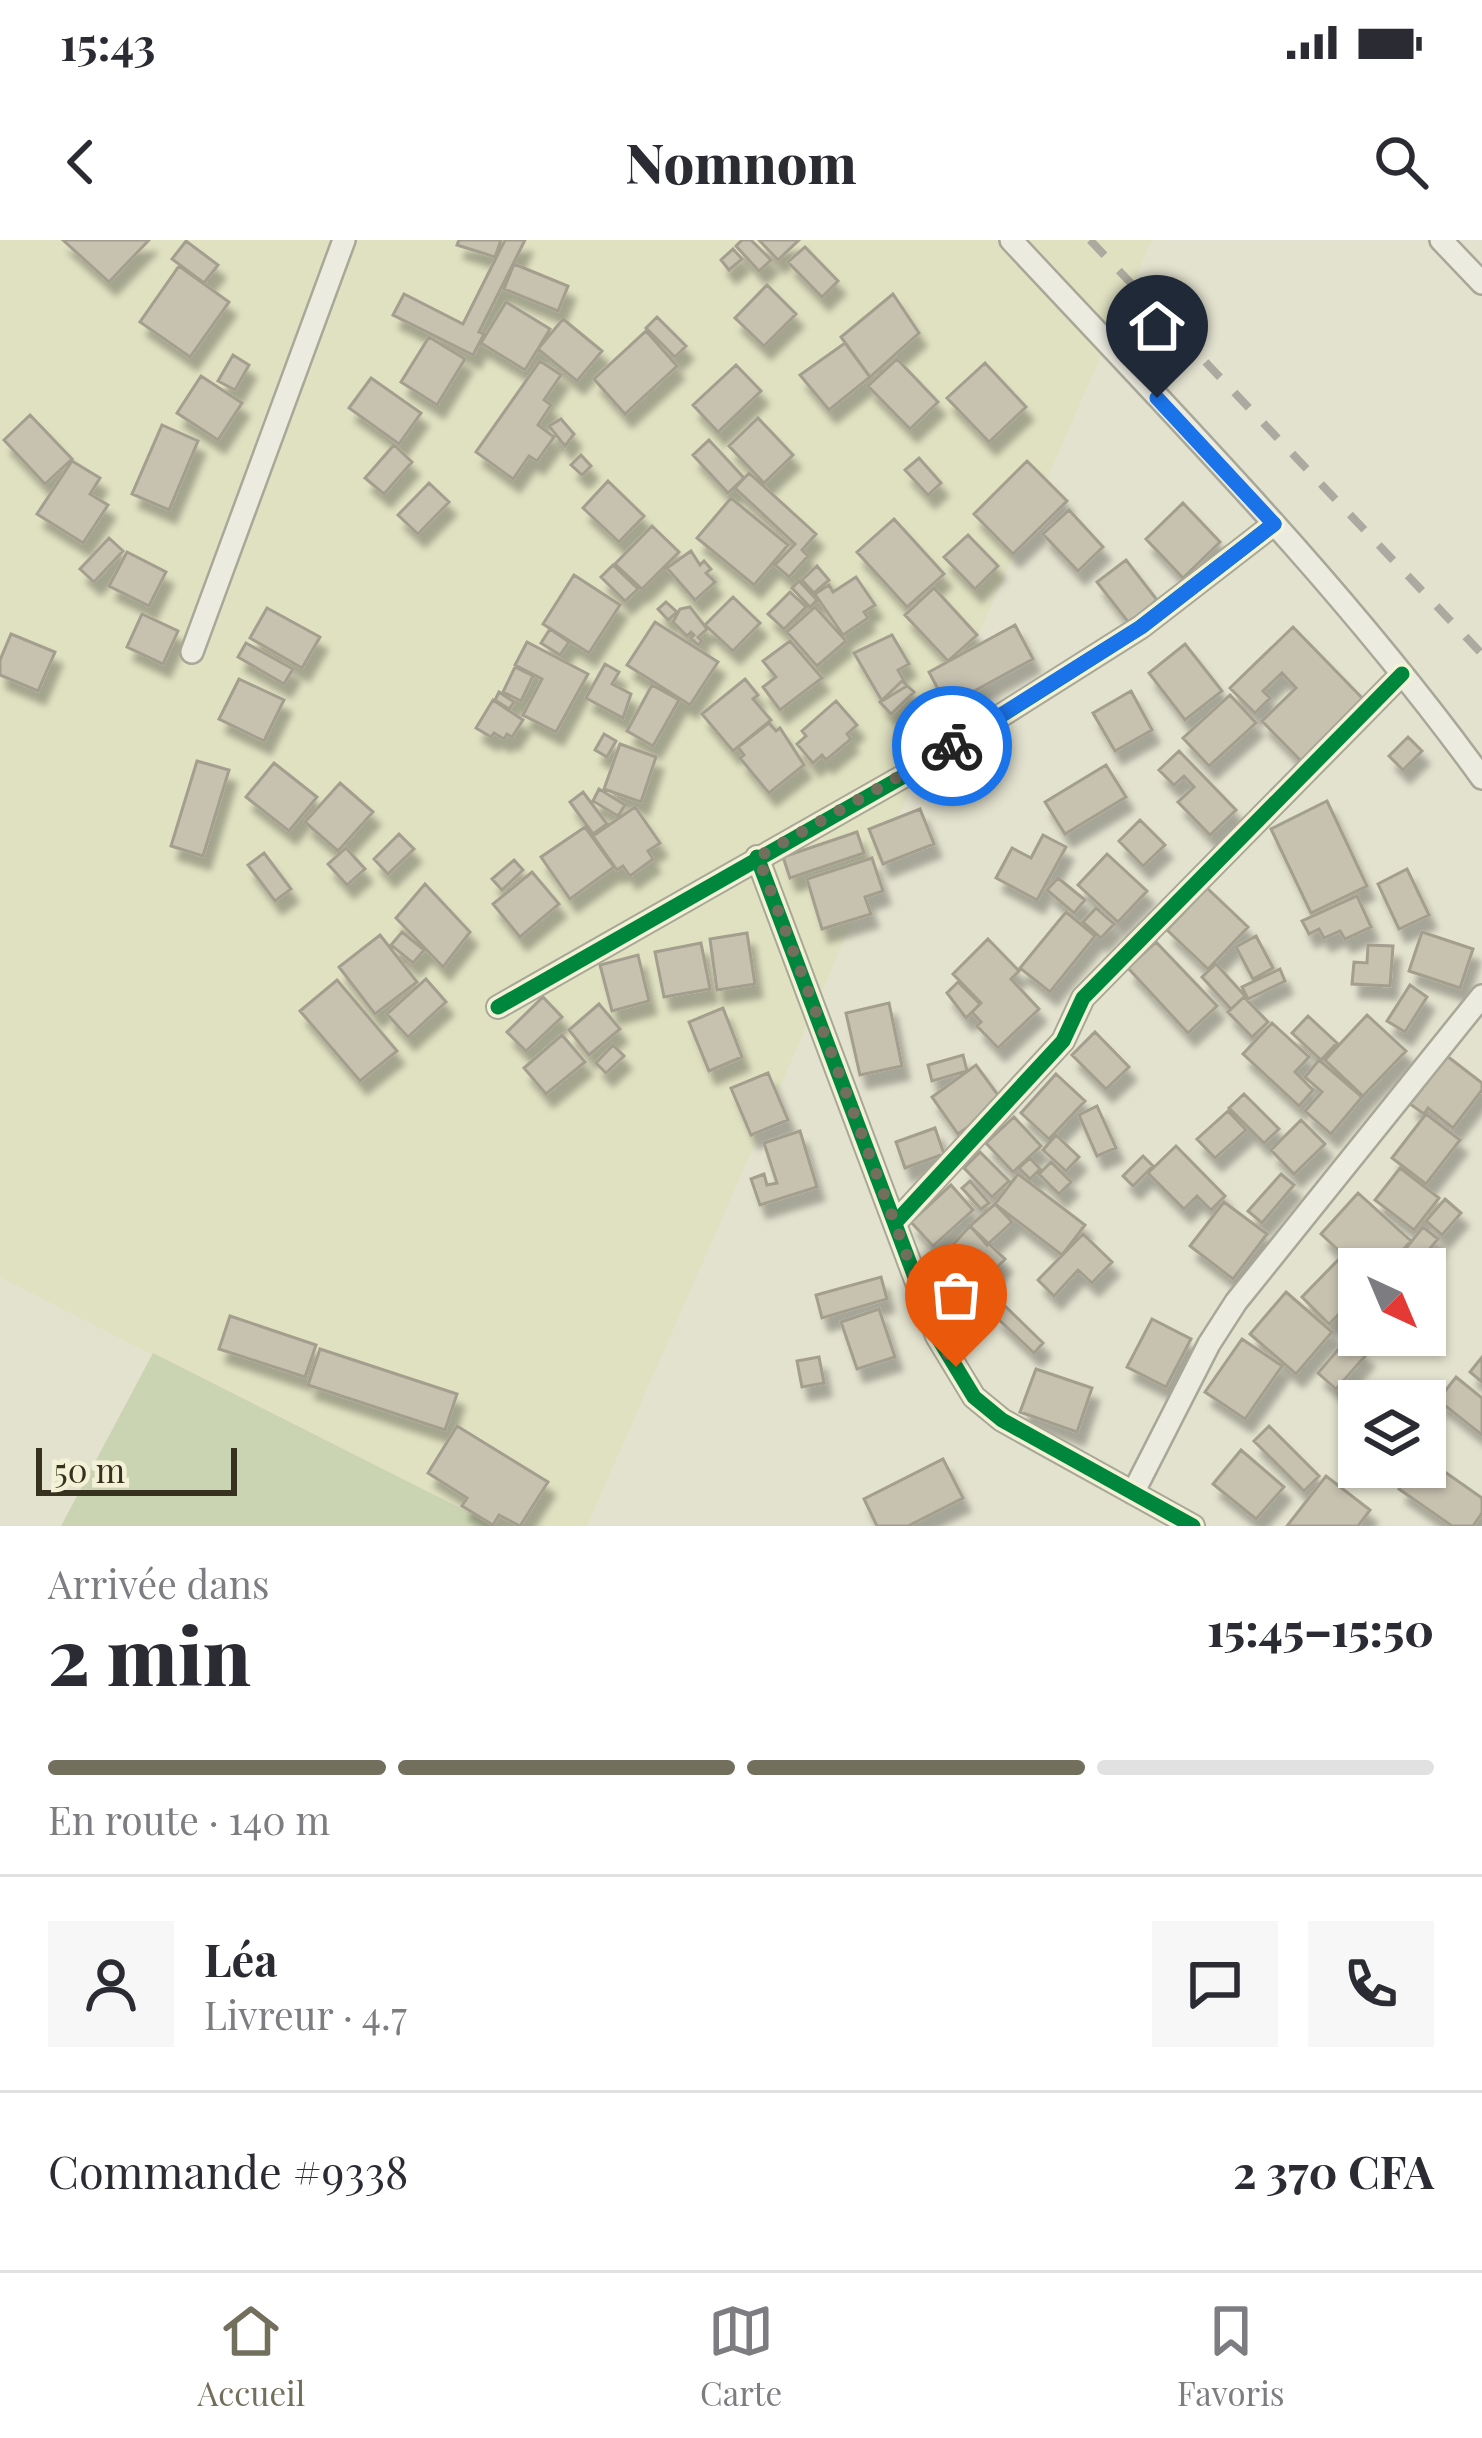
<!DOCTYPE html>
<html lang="fr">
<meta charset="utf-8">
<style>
body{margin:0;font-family:"Playfair Display",serif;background:#f7f7f7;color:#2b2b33;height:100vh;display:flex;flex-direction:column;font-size:45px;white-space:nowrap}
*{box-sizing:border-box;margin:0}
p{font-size:39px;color:#7c7c81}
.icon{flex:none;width:66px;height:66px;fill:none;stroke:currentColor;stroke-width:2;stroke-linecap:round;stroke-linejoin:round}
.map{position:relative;height:1286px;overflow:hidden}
.sheet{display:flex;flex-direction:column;background:#fff;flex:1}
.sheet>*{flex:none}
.needle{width:78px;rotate:136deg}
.controls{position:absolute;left:1338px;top:1008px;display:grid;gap:24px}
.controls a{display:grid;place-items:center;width:108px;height:108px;border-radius:0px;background:#fff;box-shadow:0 3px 9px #0004;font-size:60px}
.scale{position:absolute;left:36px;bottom:30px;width:201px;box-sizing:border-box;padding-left:12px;border:6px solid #373120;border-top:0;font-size:33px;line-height:42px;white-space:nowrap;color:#373120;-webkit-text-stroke:9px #f3f2d6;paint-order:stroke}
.pin{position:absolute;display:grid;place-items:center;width:102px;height:102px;color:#fff;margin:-123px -51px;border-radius:50% 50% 50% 0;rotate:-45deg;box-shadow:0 0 12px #0007}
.pin .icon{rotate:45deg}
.courier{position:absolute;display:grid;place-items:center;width:120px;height:120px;margin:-60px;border:9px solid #1a73e8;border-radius:50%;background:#fff;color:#222;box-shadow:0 3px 15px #0007}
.summary em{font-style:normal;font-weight:800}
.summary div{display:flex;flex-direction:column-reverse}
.summary{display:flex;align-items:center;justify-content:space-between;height:204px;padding:0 48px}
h1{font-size:78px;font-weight:800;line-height:90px}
.bar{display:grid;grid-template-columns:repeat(4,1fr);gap:18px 12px;align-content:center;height:144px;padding:0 48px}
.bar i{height:15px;border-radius:9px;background:#e1e1e2}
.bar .active{background:#736f5d}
.bar p{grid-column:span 4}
.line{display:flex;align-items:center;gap:30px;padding:0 48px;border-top:3px solid #e1e1e2}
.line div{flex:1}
.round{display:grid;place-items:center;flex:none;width:126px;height:126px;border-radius:0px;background:#f7f7f7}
.status{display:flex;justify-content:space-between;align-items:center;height:84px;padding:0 60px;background:#fff;direction:ltr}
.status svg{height:33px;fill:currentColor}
header{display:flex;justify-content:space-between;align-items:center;height:156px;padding:0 48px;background:#fff;font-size:54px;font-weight:800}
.tabs{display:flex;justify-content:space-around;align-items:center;height:168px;border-top:3px solid #e1e1e2;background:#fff;font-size:33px;color:#7c7c81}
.tabs a{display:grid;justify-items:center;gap:6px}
.tabs .active{color:#736f5d}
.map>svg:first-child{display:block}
</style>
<div class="status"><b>15:43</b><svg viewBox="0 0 49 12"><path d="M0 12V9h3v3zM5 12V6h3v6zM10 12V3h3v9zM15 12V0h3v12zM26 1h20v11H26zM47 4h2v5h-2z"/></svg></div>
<header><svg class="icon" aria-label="back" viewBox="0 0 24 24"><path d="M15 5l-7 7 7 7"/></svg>Nomnom<svg class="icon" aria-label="search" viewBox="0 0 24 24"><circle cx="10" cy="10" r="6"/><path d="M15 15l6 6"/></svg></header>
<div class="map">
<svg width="1482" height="1286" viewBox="0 0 1482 1286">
<defs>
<filter id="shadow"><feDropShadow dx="7" dy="13" stdDeviation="3" flood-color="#0004"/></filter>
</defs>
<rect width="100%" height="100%" fill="#e3e2cf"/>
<path fill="#e0e1c1" d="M0,0H1152L587,1286H487L0,1037Z"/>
<path fill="#cbd4b2" d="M153,1113L496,1286H61Z"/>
<path fill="#c7c2b0" stroke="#a39e8e" stroke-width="3" filter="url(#shadow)" d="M63,0H149L109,42Z
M459,0H501L495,17L457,5Z
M505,0H525L479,92L484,94L473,115L393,75L404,54L463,84Z
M742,0H751L771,20L759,31L736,6Z
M759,0H799L778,20Z
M186,1L218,25L204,43L172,19Z
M805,7L838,41L822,57L788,22Z
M733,9L742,19L729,30L721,20Z
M514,24L568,46L558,71L504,49Z
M179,26L229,62L190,117L140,82Z
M767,45L796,74L764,106L735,78Z
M893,54L919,93L870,137L841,97Z
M506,62L550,89L525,130L481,103Z
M657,77L686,106L675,117L646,88Z
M563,79L602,111L577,141L538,109Z
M646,91L677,126L625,174L594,139Z
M429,97L465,119L437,165L401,142Z
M845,103L870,137L829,170L800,135Z
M233,115L249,125L235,150L218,141Z
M897,119L938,162L910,189L868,146Z
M540,121L561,135L544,160L551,165L538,185L554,197L537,221L529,216L513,239L476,212Z
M985,123L1026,167L989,202L947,158Z
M736,125L761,151L718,192L693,165Z
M201,136L242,163L218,200L177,173Z
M371,138L421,173L399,204L349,168Z
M30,175L72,219L45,244L4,200Z
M758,178L793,215L764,243L729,206Z
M561,179L574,194L565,206L549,186Z
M162,185L198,201L169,270L132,254Z
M709,200L744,238L728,253L693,215Z
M394,205L412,222L384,254L365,238Z
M581,215L591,226L582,235L571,225Z
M919,218L941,243L928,255L905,230Z
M72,221L100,238L90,254L108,265L83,303L37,274Z
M1027,221L1067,261L1013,314L974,274Z
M749,233L816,294L802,310L808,316L789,337L775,325L795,304L735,248Z
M608,241L644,276L619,302L583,268Z
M429,243L449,262L418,294L398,275Z
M731,258L788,305L754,345L697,298Z
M1183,263L1220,302L1183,338L1146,299Z
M1069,270L1103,307L1078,331L1043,294Z
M894,279L944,334L907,367L857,312Z
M652,286L679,312L642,349L615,324Z
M968,295L998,326L975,349L944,317Z
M109,298L123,311L94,342L80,329Z
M691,311L700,325L704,321L711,329L706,333L715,342L695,360L667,328Z
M127,312L166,332L149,366L109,346Z
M1126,320L1157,360L1129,383L1097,342Z
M613,325L638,349L625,361L601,337Z
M817,326L829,340L814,353L802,340Z
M574,335L620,365L589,413L543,384Z
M856,337L875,365L864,372L868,378L843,395L815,354L829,345L833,352Z
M799,341L817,360L810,367L792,348Z
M934,348L977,395L948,421L905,375Z
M790,352L806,367L784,389L768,374Z
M733,357L760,383L733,411L705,385Z
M666,362L677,372L668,380L658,369Z
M690,367L707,389L698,397L702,401L698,405L691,398L694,395L691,392L687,396L673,382L680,369Z
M815,367L846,401L817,426L787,392Z
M267,368L320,397L302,428L250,398Z
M142,374L178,391L163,424L127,407Z
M655,382L718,422L690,465L627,425Z
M1015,385L1033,419L947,466L929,432Z
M1293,387L1365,461L1302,522L1262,481L1296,448L1282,433L1263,451L1270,458L1255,473L1230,448Z
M550,389L569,402L560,415L541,403Z
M11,394L55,412L38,451L0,435V420Z
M892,395L909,424L898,430L907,446L882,461L854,413Z
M790,401L822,438L780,470L763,447L776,437L763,421Z
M527,402L588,434L556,492L523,475L542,439L515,425Z
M246,403L293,429L284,444L238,417Z
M1185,404L1222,451L1185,480L1149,433Z
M605,424L619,432L612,444L631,454L623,478L586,458Z
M515,427L533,436L521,461L503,452Z
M239,439L284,460L264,501L219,479Z
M745,439L758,455L753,459L771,480L733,511L702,474Z
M902,441L914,452L891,474L880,462Z
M652,445L679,460L653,506L627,491Z
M1131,451L1152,490L1115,511L1093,473Z
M499,452L514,462L509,469L495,460Z
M1230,455L1256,483L1209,526L1183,498Z
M493,460L523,480L512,497L507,494L504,499L494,493L491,497L476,488Z
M836,461L857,485L847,494L851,499L826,520L822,515L813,523L797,504L806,496L802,491Z
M769,483L776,491L780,488L804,525L769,553L740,518L744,515L738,507Z
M604,494L616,501L607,517L595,510Z
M1408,497L1422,511L1403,530L1389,516Z
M620,504L656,517L641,562L604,549Z
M1179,511L1236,570L1210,595L1178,562L1194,547L1184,536L1174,545L1159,530Z
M197,521L229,530L203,616L171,606Z
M274,523L317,557L289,591L246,557Z
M1106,525L1126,557L1065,594L1045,562Z
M340,543L373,572L338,611L305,582Z
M599,549L625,565L618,576L593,561Z
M583,552L607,584L593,594L570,562Z
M1327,561L1367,646L1311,673L1271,589Z
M635,567L660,603L648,611L653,619L630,636L623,626L617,630L593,596Z
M920,569L934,604L883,624L869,589Z
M1140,580L1165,605L1143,626L1119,601Z
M585,587L614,627L570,659L541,617Z
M857,592L864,613L790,638L783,617Z
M399,594L414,609L388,634L374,619Z
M1043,595L1066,607L1037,660L996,638L1012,608L1031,618Z
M346,608L365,629L347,645L328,624Z
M264,613L291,649L275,661L248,625Z
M1107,614L1147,651L1118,682L1078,645Z
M872,618L883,651L865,657L871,674L822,689L807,639Z
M514,620L523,630L502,650L492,639Z
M1407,629L1429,675L1399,689L1378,644Z
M532,632L559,664L520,697L493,664Z
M1058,638L1085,660L1074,673L1047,650Z
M425,644L470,692L443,727L396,678Z
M1207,648L1248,687L1208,729L1167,690Z
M1357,656L1371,687L1345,699L1340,691L1324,698L1319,689L1309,694L1302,681Z
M1096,668L1114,684L1101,698L1083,682Z
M1066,672L1095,696L1050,752L1020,728Z
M402,692L424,710L413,723L391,705Z
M1422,692L1473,709L1460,748L1409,731Z
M747,693L755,744L717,750L710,699Z
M380,695L417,742L375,774L339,727Z
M1256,696L1273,728L1253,739L1236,707Z
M988,699L1019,731L1011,739L1039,769L998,808L977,786L981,782L972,772L981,763L953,734Z
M1156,702L1217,766L1188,793L1128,728Z
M701,703L710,749L664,757L655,712Z
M1368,705L1393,706L1390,746L1352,744L1354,722L1367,723Z
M638,715L649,761L612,771L600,725Z
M1216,724L1245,756L1231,769L1202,737Z
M1280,729L1285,741L1248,759L1242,747Z
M426,739L446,762L408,797L387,774Z
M337,740L397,811L360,841L300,771Z
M958,742L980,764L966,778L947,753Z
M1410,745L1427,757L1405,792L1387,781Z
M543,757L562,777L526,811L507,792Z
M1244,757L1268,782L1252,797L1228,772Z
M889,763L902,826L860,835L846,773Z
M599,764L620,789L589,815L569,790Z
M723,768L742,817L709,831L689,782Z
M1367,775L1406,811L1363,856L1325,820Z
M1308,776L1337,803L1321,820L1292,793Z
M1272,783L1309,817L1295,832L1313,850L1299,866L1243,814Z
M1095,792L1129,827L1106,849L1072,815Z
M562,795L585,822L546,854L524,828Z
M613,805L624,816L606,833L596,823Z
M963,815L967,831L932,841L928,825Z
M1447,816L1482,843V850L1453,888L1428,868L1424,874L1410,864Z
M1319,820L1362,857L1331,894L1305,871L1322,852L1305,837Z
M976,825L1003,862L958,894L932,857Z
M768,833L788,880L751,895L731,848Z
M1056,834L1085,861L1049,899L1021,873Z
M1244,854L1279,889L1264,903L1229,868Z
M1097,866L1116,908L1097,916L1079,875Z
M1228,871L1246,890L1215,918L1197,899Z
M1426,874L1460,900L1426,944L1392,918Z
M1014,877L1041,906L1013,932L986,903Z
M1301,880L1325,904L1294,934L1271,910Z
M935,888L944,914L905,928L896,902Z
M800,891L817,947L760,965L751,939L764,934L767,945L777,943L764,903Z
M1056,895L1079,917L1066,931L1043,910Z
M1176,906L1225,956L1211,970L1197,956L1184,969L1148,933Z
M980,912L1009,941L992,957L964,928Z
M1143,916L1153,926L1133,946L1123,936Z
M1030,918L1040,929L1030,939L1019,928Z
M1051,922L1071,942L1059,954L1039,934Z
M1400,928L1439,958L1414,990L1375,960Z
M1018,934L1085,985L1062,1015L995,964Z
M1281,934L1294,945L1262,983L1248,971Z
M970,941L989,963L981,969L962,948Z
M951,945L973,970L933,1006L911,982Z
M1358,953L1411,1001L1385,1029H1359L1321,994Z
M1445,959L1461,973L1442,995L1426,981Z
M1224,962L1267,994L1233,1039L1190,1006Z
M995,964L1012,982L987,1005L970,986Z
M970,986L1005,1019L983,1043L948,1010Z
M1423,987L1438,999L1413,1029L1399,1017Z
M1083,994L1112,1022L1092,1043L1078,1030L1054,1056L1038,1040Z
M941,1016L977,1054L959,1071L924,1032Z
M1339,1019L1359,1040V1054L1329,1084L1302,1057Z
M881,1037L887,1059L822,1078L816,1055Z
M1286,1052L1332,1092L1296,1134L1250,1094Z
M1005,1066L1043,1103L1034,1113L995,1076Z
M879,1069L895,1117L857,1129L841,1082Z
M230,1076L316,1105L305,1137L219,1109Z
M1152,1079L1191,1099L1166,1147L1127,1127Z
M1348,1098L1367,1114L1336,1149L1318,1133Z
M1242,1099L1282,1126L1245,1179L1205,1152Z
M320,1109L457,1154L445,1190L308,1145Z
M819,1117L824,1143L802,1147L797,1121Z
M1482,1117V1142L1470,1132Z
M1036,1129L1092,1148L1077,1192L1020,1172Z
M1456,1137L1482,1158V1195L1438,1160Z
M457,1186L548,1242L520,1286L499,1275L493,1285L462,1266L467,1258L428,1233Z
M1269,1186L1319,1236L1304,1251L1254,1201Z
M1241,1210L1284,1247L1256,1279L1213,1244Z
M1425,1218L1482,1258V1273L1473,1286H1452L1399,1249L1414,1227H1425Z
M943,1219L963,1258L908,1286H877L864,1259Z
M1326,1236L1370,1270L1358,1286H1287Z"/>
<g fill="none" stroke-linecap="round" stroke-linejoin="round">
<defs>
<path id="street" d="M1011,0C1173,174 1342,345 1482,538
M1441,0L1482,43
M192,412L344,0
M757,617L937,1096L974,1157L1002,1180L1193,1286
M498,767L918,528L1141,387L1274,284
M895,983L1063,801L1083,758L1402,434
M1133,1253L1209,1104L1236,1062L1482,756"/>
</defs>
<use href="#street" stroke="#a9a797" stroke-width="26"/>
<use href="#street" stroke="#ecebe0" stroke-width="21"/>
<path stroke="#abaaa0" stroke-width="8" stroke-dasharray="21 21" stroke-linecap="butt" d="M1090,0L1482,414"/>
<defs>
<path id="cycleway" d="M757,617L937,1096L974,1157L1002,1180L1193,1286
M498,767L918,528L1141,387L1274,284
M895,983L1063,801L1083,758L1402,434"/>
</defs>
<use href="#cycleway" stroke="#f3f2d6" stroke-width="22"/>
<use href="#cycleway" stroke="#00873e" stroke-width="15"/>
</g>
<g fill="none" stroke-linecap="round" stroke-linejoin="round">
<path stroke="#736f5d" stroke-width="12" stroke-dasharray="0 21.6" d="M952,506L758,617L937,1096L956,1127"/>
<path stroke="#1a73e8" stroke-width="15" d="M952,506L1141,387L1274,284L1157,158"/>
</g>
</svg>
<div class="controls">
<a><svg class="needle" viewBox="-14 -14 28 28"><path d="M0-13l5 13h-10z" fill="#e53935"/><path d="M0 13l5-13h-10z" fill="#7c7c81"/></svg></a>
<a><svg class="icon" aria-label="layers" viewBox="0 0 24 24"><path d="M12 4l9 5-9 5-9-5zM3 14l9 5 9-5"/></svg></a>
</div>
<div class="scale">50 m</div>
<div class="pin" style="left:956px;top:1127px;background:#ea580c"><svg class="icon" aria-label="bag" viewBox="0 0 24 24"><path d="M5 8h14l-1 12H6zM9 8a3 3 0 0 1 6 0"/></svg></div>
<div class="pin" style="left:1157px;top:158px;background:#1f2937"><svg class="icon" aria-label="home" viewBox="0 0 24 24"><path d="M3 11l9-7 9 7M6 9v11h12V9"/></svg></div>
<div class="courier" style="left:952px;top:506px"><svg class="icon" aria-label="bike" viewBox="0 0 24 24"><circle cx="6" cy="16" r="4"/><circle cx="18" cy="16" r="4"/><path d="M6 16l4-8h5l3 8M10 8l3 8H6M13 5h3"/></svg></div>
</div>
<section class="sheet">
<div class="summary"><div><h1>2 min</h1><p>Arrivée dans</p></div><em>15:45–15:50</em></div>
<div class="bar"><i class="active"></i><i class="active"></i><i class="active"></i><i></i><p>En route · 140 m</p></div>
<div class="line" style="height:216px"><a class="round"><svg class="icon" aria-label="person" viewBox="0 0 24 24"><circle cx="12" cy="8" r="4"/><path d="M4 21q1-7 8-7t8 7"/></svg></a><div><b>Léa</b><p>Livreur · 4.7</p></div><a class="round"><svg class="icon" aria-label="chat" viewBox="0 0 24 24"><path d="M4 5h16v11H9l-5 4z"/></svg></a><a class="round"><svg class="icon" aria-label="phone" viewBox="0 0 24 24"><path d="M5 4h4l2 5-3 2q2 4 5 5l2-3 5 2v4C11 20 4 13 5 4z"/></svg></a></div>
<div class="line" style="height:156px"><div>Commande #9338</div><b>2 370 CFA</b></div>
</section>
<nav class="tabs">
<a class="active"><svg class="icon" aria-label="home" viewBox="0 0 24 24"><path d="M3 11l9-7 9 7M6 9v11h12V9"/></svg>Accueil</a>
<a><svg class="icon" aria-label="map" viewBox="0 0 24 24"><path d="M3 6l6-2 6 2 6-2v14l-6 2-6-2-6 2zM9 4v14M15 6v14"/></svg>Carte</a>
<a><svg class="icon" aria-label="saved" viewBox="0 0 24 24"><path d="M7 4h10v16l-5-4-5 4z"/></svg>Favoris</a>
</nav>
